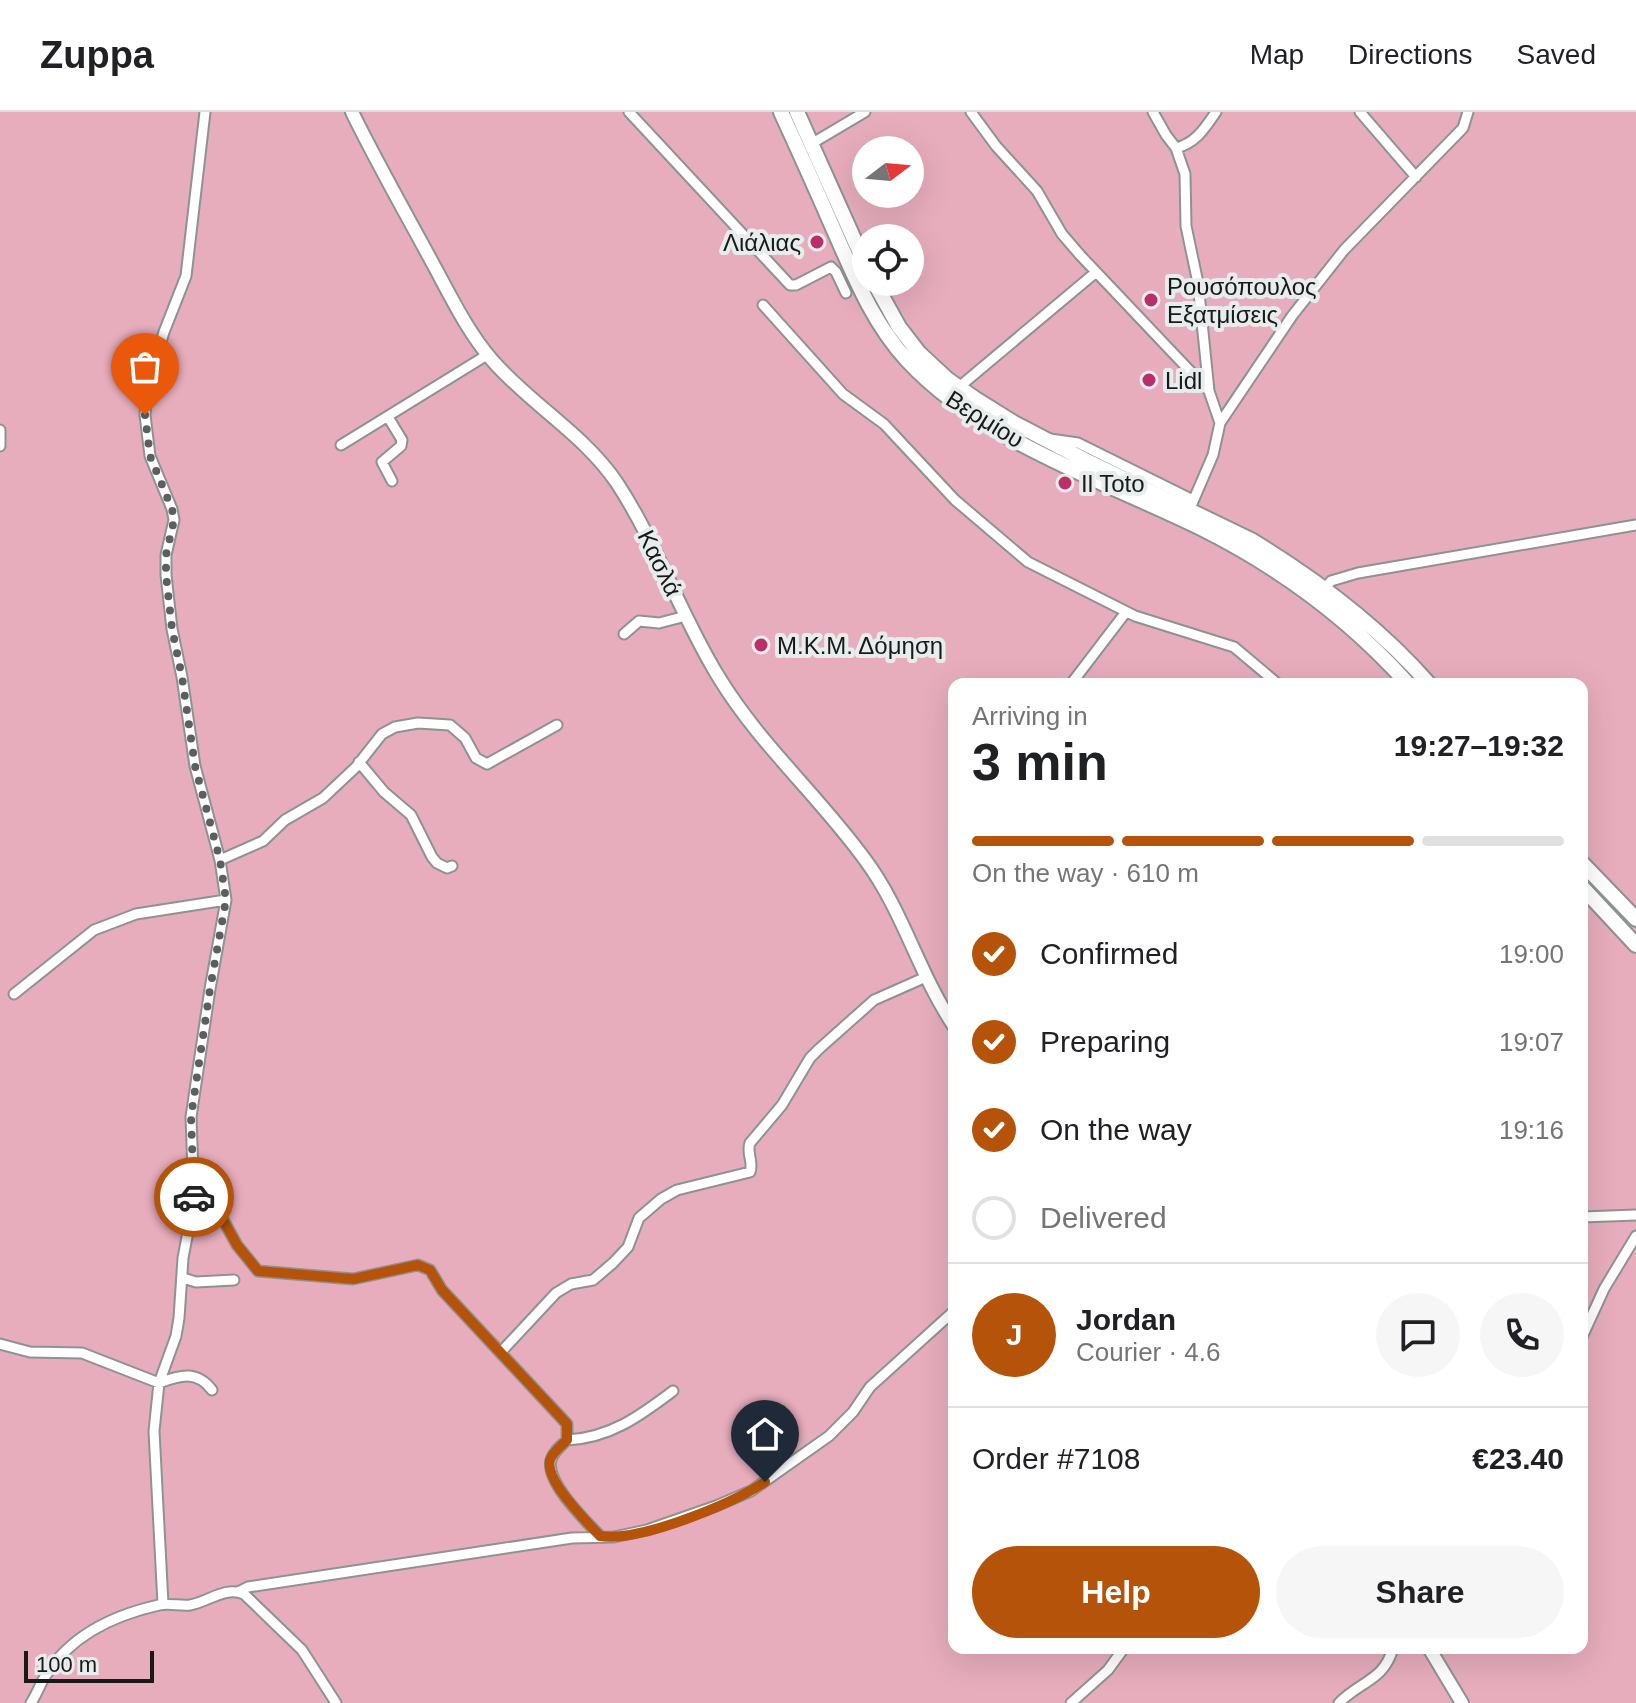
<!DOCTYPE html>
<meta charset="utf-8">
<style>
body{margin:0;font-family:Arial,sans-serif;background:#f6f6f6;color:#202124;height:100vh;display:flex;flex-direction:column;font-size:30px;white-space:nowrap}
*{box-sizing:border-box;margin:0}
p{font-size:26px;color:#757577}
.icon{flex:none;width:44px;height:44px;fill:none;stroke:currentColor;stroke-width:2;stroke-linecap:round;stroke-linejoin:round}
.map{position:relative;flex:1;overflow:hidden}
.drawer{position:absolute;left:948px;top:566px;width:640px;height:976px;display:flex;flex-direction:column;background:#fff;border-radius:16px;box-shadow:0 8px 32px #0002}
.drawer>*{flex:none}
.needle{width:52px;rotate:74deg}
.fabs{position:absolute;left:852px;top:24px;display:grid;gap:16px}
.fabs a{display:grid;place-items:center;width:72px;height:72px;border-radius:50%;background:#fff;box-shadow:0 8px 32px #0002;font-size:40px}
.scale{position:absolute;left:24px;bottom:20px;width:130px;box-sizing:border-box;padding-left:8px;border:4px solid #181a1a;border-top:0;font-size:22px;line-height:28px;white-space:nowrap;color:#181a1a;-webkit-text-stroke:6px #e7eded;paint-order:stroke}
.pin{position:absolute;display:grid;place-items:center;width:68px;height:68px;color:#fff;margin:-82px -34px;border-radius:50% 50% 50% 0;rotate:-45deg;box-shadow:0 0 8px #0007}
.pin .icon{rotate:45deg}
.courier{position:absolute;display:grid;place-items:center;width:80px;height:80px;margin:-40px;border:6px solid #b45309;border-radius:50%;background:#fff;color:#222;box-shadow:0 2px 10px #0007}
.headline em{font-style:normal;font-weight:700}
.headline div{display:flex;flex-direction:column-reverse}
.headline{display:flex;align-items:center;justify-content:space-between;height:136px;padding:0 24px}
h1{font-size:52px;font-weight:700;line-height:60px}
.bar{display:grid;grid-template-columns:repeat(4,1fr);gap:12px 8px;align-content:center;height:96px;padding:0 24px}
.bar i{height:10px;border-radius:6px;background:#e0e0e0}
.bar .active{background:#b45309}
.bar p{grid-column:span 4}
.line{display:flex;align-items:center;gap:20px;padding:0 24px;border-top:2px solid #e0e0e0}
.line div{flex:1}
.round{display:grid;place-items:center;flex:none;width:84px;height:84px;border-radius:42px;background:#f6f6f6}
ol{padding:0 24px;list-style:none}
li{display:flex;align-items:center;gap:24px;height:88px}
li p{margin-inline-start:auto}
li .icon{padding:8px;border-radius:50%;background:#b45309;color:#fff;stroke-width:4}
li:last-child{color:#757577}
li i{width:44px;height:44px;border:4px solid #e0e0e0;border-radius:50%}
.primary-button{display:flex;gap:16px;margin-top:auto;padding:16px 24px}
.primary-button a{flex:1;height:92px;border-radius:48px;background:#b45309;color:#fff;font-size:32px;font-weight:700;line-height:92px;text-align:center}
.primary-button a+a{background:#f6f6f6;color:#202124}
header{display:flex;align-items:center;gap:48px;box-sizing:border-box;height:112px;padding:0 40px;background:#fff;border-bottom:2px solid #e0e0e0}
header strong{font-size:38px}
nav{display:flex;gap:44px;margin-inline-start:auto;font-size:28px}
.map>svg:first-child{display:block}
</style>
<header>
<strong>Zuppa</strong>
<nav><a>Map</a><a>Directions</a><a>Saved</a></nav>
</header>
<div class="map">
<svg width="1636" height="1591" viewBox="0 0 1636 1591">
<rect width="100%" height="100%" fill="#dae0e0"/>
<path fill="#e7adbc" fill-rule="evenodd" d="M0,0H1636V1591H0ZM866,38H910V82H866ZM866,126H910V170H866ZM954,572H1582V1536H954Z"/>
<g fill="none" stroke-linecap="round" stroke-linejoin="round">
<defs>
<path id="minor" d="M629,0L790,173H796L831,155L836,160L846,181
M971,0L996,34L1037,79L1062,122L1080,143L1209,279L1220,311
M1153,0L1166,23L1176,36L1185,62L1186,114L1198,171L1209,279
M1360,0L1416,65
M811,32L865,0
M1176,36C1196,31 1205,16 1216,0
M763,193L843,282L884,312L955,388L1028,450L1135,504L1234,535L1278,572
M959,275L1095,161
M388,305L402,328L401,334L382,350L392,369
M0,318V334
M1050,327L1078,331L1193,388
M341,333L487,243
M1188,401L1213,343L1220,311L1292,204L1344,138L1463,16L1468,0
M1325,476L1331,469L1358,461L1636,413
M624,522L639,509L659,511L686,504
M1071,572L1126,500
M359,650L384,680L411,703L432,745L437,751L447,756L452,754
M220,748L263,729L285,708L323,686L356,655L382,622L395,615L418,611L450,613L465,626L476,646L487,652L557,613
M14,882L94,818L136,802L226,788
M194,1088L221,1104L237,1133L258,1159L353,1167L418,1153L430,1158L442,1178L567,1312V1328C561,1334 553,1340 551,1348C545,1370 586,1409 600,1424
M1582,1105L1636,1103
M183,1166L196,1170L234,1168
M1582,1225L1604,1177L1636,1124
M0,1232L30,1240L82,1241L159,1271C180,1263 197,1258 212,1278
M501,1240L556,1181L571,1172L593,1168L613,1151L628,1135L639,1106L661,1087L677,1078L750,1060C754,1050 746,1041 750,1031L782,993L810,946L819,937L874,888L926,865
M567,1328C610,1326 640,1304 673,1279
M238,1480L248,1475L572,1426L614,1425L647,1418L716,1394L751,1379L829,1324L853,1300L870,1275L954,1199
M163,1492L154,1319L159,1271L176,1224L179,1206L183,1146L194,1088L191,1005L210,877L226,788L220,748L195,654L182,565L172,517L166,463V443L174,408L172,397L150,344L145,303L147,276L164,220L186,164L205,0
M31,1591C37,1582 40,1572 46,1563C71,1523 114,1503 159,1493C169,1491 180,1494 190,1493C208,1490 225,1474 244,1482L302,1538L336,1591
M1071,1591L1108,1558L1124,1536
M1339,1591C1360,1569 1384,1569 1393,1536"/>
<path id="tertiary" d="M352,0C377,51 405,100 432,150C450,183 467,219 492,248C530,292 584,322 617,371C657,432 680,502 718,564C759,632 820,685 866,749C903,799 919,862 954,914
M1429,1536L1462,1591"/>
<path id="primary" d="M781,0C799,39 816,77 833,116C854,163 872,210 907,248C982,329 1103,368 1201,416C1279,455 1349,506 1408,572
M797,0L866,154
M874,170L899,215L919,241L947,267L977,288L1014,311L1083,347L1251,428C1317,468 1378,514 1429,572
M1582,751L1636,807
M1582,775L1636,833"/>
</defs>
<use href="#minor" stroke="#8d9392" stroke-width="13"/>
<use href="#tertiary" stroke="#8d9392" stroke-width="16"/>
<use href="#primary" stroke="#8d9392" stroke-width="18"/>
<use href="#minor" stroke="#fff" stroke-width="9"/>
<use href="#tertiary" stroke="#fff" stroke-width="12"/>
<use href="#primary" stroke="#fff" stroke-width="14"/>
</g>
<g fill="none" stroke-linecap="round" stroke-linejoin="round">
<path stroke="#5c5f5f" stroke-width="8" stroke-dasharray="0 14.4" d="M145,303L150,344L172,397L174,408L166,443V463L172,517L182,565L195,654L220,748L226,788L210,877L191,1005L194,1085"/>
<path stroke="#b45309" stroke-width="10" d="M194,1085V1088L221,1104L237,1133L258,1159L353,1167L418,1153L430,1158L442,1178L567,1312V1328C561,1334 553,1340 550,1348C545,1369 586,1409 600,1424C641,1430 731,1392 765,1370"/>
</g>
<g fill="#ba2f68" stroke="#e7eded" stroke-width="3">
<circle cx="817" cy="130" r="8"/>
<circle cx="1151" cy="188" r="8"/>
<circle cx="1149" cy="268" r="8"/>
<circle cx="1065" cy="371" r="8"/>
<circle cx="761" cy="533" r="8"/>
</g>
<g text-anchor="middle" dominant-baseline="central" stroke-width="8" stroke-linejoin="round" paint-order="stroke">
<g font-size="24" fill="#181a1a" stroke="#e7eded" text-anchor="start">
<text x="801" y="130" text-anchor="end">Λιάλιας</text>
<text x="1167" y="174">Ρουσόπουλος<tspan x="1167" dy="28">Εξατμίσεις</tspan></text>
<text x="1165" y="268">Lidl</text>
<text x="1081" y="371">Il Toto</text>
<text x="777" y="533">Μ.Κ.Μ. Δόμηση</text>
</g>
<g font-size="24" fill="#181a1a" stroke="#e7eded">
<text transform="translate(985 307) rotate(32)">Βερμίου</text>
<text transform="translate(660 451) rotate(64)">Κασλά</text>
</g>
</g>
</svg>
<div class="fabs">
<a><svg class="needle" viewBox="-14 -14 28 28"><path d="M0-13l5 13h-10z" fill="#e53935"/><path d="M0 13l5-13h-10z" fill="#757577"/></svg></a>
<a><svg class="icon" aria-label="locate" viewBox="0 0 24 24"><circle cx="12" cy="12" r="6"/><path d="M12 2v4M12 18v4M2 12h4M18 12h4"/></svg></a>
</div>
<div class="scale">100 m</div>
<div class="pin" style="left:145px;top:303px;background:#ea580c"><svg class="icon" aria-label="bag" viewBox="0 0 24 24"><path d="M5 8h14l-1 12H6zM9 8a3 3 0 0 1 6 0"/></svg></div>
<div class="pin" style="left:765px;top:1370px;background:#1f2937"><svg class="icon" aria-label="home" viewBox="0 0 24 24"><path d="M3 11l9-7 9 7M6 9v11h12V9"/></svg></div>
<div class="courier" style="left:194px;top:1085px"><svg class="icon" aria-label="car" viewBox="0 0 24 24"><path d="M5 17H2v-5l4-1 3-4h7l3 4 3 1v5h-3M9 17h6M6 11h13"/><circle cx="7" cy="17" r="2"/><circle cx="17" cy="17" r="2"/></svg></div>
<section class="drawer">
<div class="headline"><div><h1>3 min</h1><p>Arriving in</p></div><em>19:27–19:32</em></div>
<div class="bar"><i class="active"></i><i class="active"></i><i class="active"></i><i></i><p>On the way · 610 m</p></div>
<ol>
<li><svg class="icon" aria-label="check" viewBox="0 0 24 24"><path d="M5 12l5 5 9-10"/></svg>Confirmed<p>19:00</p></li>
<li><svg class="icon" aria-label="check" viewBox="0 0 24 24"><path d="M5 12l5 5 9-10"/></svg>Preparing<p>19:07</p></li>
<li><svg class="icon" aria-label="check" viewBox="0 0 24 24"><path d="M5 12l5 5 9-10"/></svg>On the way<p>19:16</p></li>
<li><i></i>Delivered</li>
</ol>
<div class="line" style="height:144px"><b class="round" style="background:#b45309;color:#fff">J</b><div><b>Jordan</b><p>Courier · 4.6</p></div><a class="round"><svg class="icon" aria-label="chat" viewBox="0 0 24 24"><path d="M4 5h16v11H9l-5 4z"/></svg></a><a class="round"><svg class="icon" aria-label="phone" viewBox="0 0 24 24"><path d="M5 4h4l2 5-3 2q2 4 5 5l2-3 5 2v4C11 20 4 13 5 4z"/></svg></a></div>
<div class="line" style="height:104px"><div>Order #7108</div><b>€23.40</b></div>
<div class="primary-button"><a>Help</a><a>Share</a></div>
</section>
</div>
